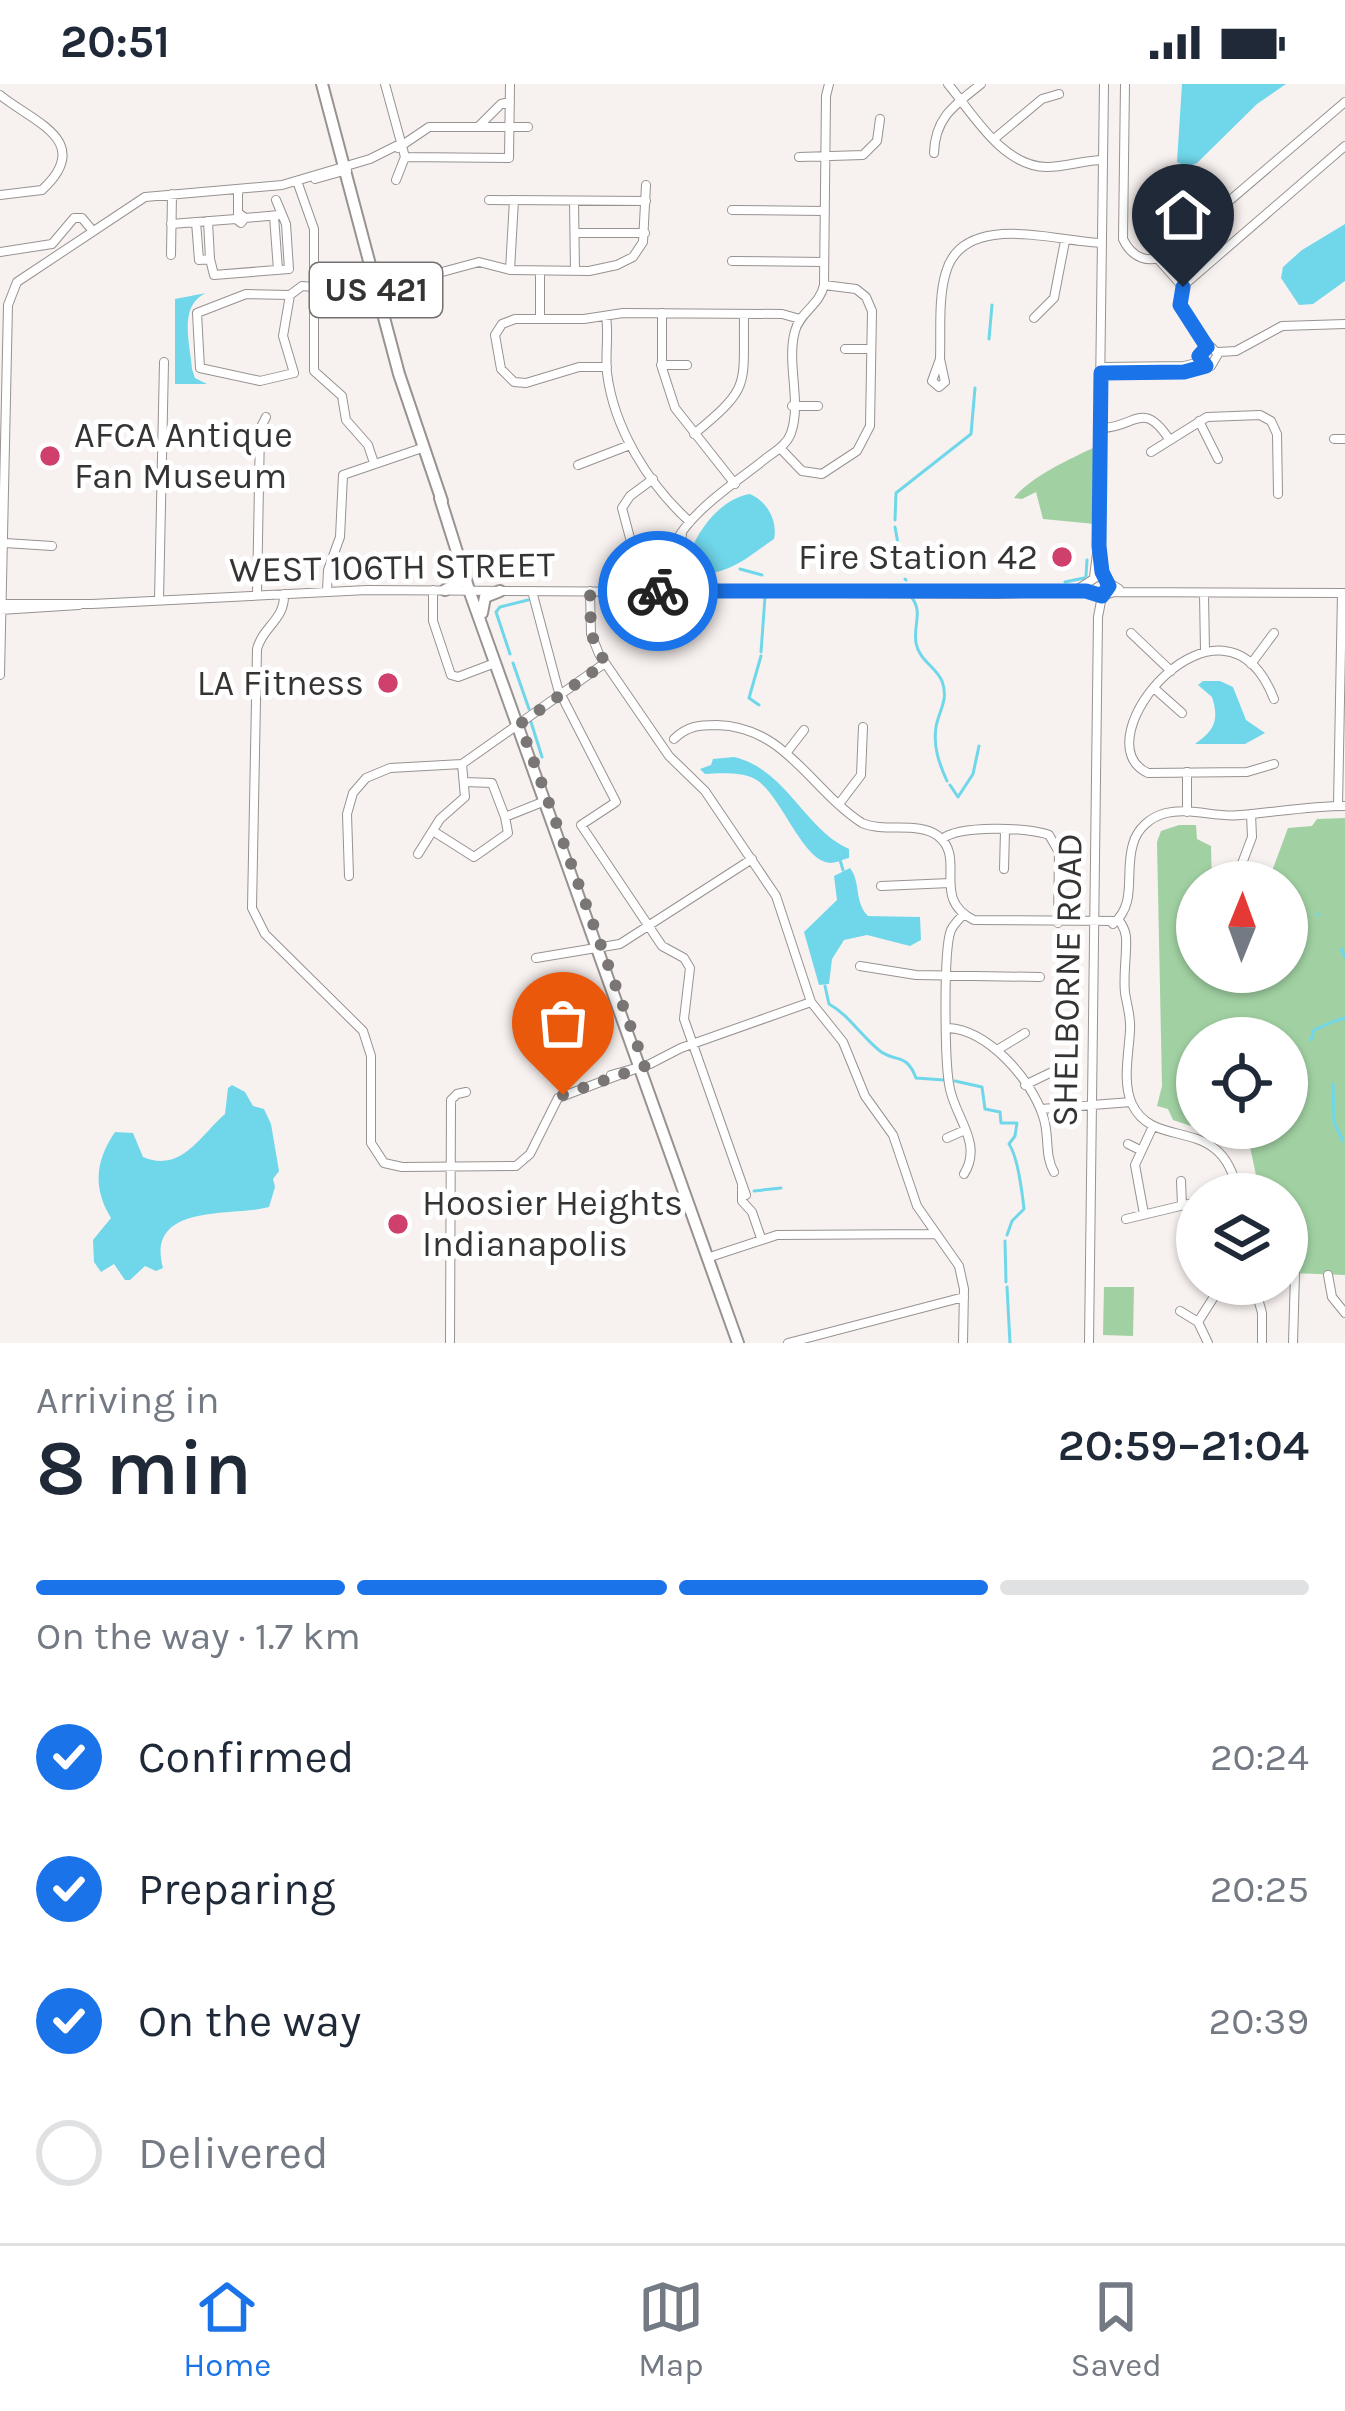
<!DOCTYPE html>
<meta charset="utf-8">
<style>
body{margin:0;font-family:Karla,sans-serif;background:#f2f2f3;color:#1f2937;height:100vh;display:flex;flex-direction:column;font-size:45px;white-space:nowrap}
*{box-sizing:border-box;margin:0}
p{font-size:39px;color:#747a83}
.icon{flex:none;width:66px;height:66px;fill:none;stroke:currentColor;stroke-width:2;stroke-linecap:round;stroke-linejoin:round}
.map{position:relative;height:1259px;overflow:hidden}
.sheet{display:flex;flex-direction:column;background:#fff;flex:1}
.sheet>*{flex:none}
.needle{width:78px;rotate:1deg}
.fabs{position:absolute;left:1176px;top:777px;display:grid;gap:24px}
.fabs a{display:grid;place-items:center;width:132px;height:132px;border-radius:50%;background:#fff;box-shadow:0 3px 9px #0004;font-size:60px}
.pin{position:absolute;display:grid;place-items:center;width:102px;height:102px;color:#fff;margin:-123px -51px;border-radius:50% 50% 50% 0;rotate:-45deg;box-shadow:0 0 12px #0007}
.pin .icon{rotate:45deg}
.courier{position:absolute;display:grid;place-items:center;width:120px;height:120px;margin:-60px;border:9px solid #1a73e8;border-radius:50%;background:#fff;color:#222;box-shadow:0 3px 15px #0007}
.head em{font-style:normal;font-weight:600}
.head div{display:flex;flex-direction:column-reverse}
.head{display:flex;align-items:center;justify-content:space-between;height:204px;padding:0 36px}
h1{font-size:78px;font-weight:600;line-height:90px}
.bar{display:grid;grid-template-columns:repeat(4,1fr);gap:18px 12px;align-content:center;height:144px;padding:0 36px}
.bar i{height:15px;border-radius:9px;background:#e0e1e3}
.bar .current{background:#1a73e8}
.bar p{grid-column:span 4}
ol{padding:0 36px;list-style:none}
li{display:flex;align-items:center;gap:36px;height:132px}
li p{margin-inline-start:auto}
li .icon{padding:12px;border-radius:50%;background:#1a73e8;color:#fff;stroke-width:4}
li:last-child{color:#747a83}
li i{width:66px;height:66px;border:6px solid #e0e1e3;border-radius:50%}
.status{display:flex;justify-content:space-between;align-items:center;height:84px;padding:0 60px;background:#fff;direction:ltr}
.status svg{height:33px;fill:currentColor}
.tabs{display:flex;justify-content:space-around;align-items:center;height:168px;border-top:3px solid #e0e1e3;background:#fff;font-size:33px;color:#747a83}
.tabs a{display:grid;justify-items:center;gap:6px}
.tabs .current{color:#1a73e8}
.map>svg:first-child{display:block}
</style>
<div class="status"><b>20:51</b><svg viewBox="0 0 49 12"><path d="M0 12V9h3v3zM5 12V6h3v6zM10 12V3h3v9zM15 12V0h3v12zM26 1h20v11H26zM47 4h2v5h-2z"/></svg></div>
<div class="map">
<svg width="1345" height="1259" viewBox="0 0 1345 1259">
<rect width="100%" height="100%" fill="#f7f1ef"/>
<path fill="#a1d1a3" d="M1095,363V440L1043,435L1036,408L1022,415L1014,414C1030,393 1070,375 1095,363Z
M1345,734V1191L1291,1189L1287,1110H1260L1246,1044H1287V954H1197V1029L1191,1042L1173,1036L1168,1025L1157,1022L1162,1002L1157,758L1161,747L1179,741H1196L1197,755L1211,762L1212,798H1197V888H1287V798H1268L1288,744L1312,742L1317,735Z
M1104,1203H1134L1133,1252L1103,1251Z"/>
<path fill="#70d7ea" d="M1182,0H1286L1257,20L1197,79L1187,83L1177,78Z
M1345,140V197L1313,220L1299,221L1281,194L1283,183L1302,166Z
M206,209C178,222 190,259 192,285L195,294L207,300H175V215Z
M750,410C767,417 778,437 774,455C743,476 730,491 692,490L687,480C693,451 719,415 750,410Z
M1203,597H1220L1233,603L1246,636L1265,649L1245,660H1195C1213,647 1220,638 1212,613L1198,601Z
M734,673C786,685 805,746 849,765V774C843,775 837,779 830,779C801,777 780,706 753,694C741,688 719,689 705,690L700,685L711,681L713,675Z
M850,784C861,798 854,818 868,832L920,833L921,856L910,862L867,851L844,856L832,875L829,900L819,901L804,848L837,816L834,792Z
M232,1001L245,1008L253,1022L264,1025L271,1040L279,1087L273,1095L275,1103L269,1123C233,1133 145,1118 163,1184L156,1187L145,1182L130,1196H125L114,1180L101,1188L94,1178L93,1156L111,1134C92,1103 96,1076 115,1048L133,1049L143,1073C181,1089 200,1052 225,1030L228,1004Z"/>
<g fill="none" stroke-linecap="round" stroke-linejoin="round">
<path stroke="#70d7ea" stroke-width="3" d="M989,255L992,221
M895,436L896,409L971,350L975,304
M895,443L903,487
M740,485L762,491
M1086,492L1087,476
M905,495L906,496
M1065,498L1084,494
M858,505H871
M876,505L959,503
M912,514C923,528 913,542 916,559C919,576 936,583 942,597C949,616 939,626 936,643C933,663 939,679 947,697
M761,568L765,513
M510,570L496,528L500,523L528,516
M513,579L529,625
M759,621L749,614L761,572
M531,638L542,673
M950,701L958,713L973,690L979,662
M840,776L843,786
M1318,830V831
M1341,865L1345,873
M825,902L829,920C849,931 861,952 880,967C896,979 906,968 916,994L944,996
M1335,937L1345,934
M1311,956L1314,946L1332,938
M955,997L982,1003L985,1025L1000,1028L1001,1039H1017L1015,1052L1009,1060C1018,1073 1022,1107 1024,1125L1012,1137L1007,1151
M1333,1000L1334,1038L1343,1057
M754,1107L781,1104
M1005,1157L1006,1198
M1007,1203L1010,1259"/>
<defs>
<path id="minor" d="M385,0L405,73L396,96
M948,0C973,30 1003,83 1047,83C1066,83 1084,76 1103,76
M1125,0L1123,155C1132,174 1149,181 1167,170L1345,18
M0,11C33,38 95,57 42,106L0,111
M479,42L501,20L510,18
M994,55L1042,15L1059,10
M398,64L429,43H528
M934,69C935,33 955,21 981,0
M405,73L509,74L510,0
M799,73L863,71L877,57L880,35
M315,95L347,86
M297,97L314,145V287L342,312L346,336L368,361L374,379
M489,116L646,117
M574,117L575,187
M732,126L824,127
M240,130L245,134L241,139L236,135Z
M238,131V105
M274,132L278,186
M245,134L279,131
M196,138L199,176L210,175L208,137
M171,140L236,135
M576,149H645
M0,168L52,160L74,134H82L92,146
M171,171L172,110
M210,175L214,191L289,185L286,140L276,116
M1158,175L1183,203
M732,177L824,178
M510,186L514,116
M290,211L246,210L197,229L200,284L260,297L294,289L283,252L290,211L302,202L368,208L479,178L510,186L589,187L617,181L633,173L643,158L646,101
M662,229V284L675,324L735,400
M606,232C609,251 605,270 607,289C614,345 649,401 690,438
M1034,234L1054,214L1065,157
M540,235V187
M1207,263L1199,275L1211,282L1218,270C1202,254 1173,230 1184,201L1345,62
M845,265H871
M1218,268L1236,267L1282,242L1345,240
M940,275C941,247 938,214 946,188C964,126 1058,158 1102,159
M940,275L945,298L939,303L932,297Z
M661,281H687
M607,283H579L526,299L514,298L501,285L495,251L502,240L515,235H584L623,229L782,230L800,235
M1101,283L1184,282L1196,279L1199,274
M1101,289L1184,288L1206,282
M792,322H818
M1199,337L1218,375
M1100,344C1134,345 1142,314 1169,355
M694,350C752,302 743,303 744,230
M1334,355H1345
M780,364L802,387L822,390L857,367L870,342L872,227L866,213L856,205L824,201
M1151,368L1207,333L1260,331L1271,337L1277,350L1278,410
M578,381L630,361
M5,459L52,462
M634,469L622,424L630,412L653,395
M1094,493L1098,462L1104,0
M671,502L675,498L682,450
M1078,505L1098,492L1119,505
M433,506V537L451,591L458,593L495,579
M327,507L328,486L340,453L343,391L422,364
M532,507L558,605L616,718L581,741L662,862L684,874L690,884L684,935L746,1111
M590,507L591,550L599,570L669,672L705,707L776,812L811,918L843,958L865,1012L893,1051L917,1122L959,1182L964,1205L963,1259
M671,508C649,451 727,406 765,375C774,368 787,361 791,349C802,318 786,279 795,247C800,228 820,221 824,201L826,12L829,0
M284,510C285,536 263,542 257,565L252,824L265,850L363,947L371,972V1059L384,1079L402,1083L516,1082L530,1070L558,1014L635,985
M1204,510L1205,567
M257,511L260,345L266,333
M159,516L164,278
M0,520H92L367,506L997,510L1086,507L1099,513L1114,508L1345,509
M0,526L79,521
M1131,549L1171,587
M1251,580L1274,549
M0,591L8,221L17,198L145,113L282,101L370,75L400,60
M1155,605L1182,629
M1274,615C1223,484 1078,657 1148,689L1247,688L1274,680
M674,655C687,642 699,641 717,641C786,643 810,705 862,739C885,749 919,737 938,752C967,774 930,815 974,836L1117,837
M787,668L804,646
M1187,688V728
M465,698L492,699L505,733L545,717
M839,720L861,691L863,643
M1338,722L1342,509
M433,747L474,773L508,749L505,733
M942,755C959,741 1029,743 1049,751L1059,768L1058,839
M418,770L440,735L465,713L462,680
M1004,785L1005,747
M349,792L347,730L353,709L366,694L390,684L462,680L605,579
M1235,798L1252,753L1251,730
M881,802L950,799
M963,831C958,836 954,840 951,846C943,866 945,975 949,1000C953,1032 984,1058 964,1090
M1119,836C1123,843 1125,844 1126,853C1127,871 1123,890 1125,909C1127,921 1131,933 1130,946C1129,969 1122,998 1132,1020C1155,1069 1223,1027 1238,1110
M1113,840C1138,819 1124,789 1133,760C1137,745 1150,733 1166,729C1190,723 1217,734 1241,731C1277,728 1309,722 1345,722
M536,874L620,860L752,775
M860,882L916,891L1040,893
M948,944C988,946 1031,995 1043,1032C1050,1051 1044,1071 1054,1088
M997,966L1025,949
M611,991L650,980L681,964L811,918
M1025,1001L1056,986
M1041,1025L1131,1018
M947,1054L965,1046
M1208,1059L1218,1044
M1128,1060L1140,1066
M1181,1097L1182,1121
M742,1102V1117L752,1128L761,1154
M1222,1110L1237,1104
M1144,1130L1135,1081L1153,1042
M1126,1135L1197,1118
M710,1173L777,1151L935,1150
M1328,1191L1332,1213L1345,1229
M1254,1200L1262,1229V1259
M1180,1227L1198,1238L1208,1259
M1198,1238L1222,1200
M450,1259L451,1016L457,1010L466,1008
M788,1259L964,1213
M1089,1259L1098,533L1102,512
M1293,1259L1295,1190"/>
<path id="major" d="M322,0L399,290L442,417
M440,414L469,506L738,1259
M445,506L459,499L461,487
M482,529L485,513L500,507"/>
</defs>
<use href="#minor" stroke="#989290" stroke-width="10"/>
<use href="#major" stroke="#989290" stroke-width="14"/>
<use href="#minor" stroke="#fff" stroke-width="8"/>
<use href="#major" stroke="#fff" stroke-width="10"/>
</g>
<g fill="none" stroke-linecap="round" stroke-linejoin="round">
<path stroke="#7a7675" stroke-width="12" stroke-dasharray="0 21.6" d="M563,1011L645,982L520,640L605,579L591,550L590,507H658"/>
<path stroke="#1a73e8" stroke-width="15" d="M658,507H1086L1102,512L1109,502L1102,488L1099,462L1101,289L1184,288L1206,282L1199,272L1207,263L1180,221L1183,203"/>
</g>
<g fill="#cf416c" stroke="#fff" stroke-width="4.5">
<circle cx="50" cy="372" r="12"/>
<circle cx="1062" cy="473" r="12"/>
<circle cx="388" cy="599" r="12"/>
<circle cx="398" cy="1140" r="12"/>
</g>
<g text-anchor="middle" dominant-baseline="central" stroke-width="10" stroke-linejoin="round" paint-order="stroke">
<rect fill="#fff" stroke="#727170" stroke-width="3" x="310" y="179" width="132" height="54" rx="9"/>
<g font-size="33" font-weight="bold" fill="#363433">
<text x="376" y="206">US 421</text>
</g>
<g font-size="36" fill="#363433" stroke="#fff" text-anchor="start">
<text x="74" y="351">AFCA Antique<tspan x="74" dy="41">Fan Museum</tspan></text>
<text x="1038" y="473" text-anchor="end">Fire Station 42</text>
<text x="364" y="599" text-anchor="end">LA Fitness</text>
<text x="422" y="1119">Hoosier Heights<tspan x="422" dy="41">Indianapolis</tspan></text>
</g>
<g font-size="36" fill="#363433" stroke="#fff">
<text transform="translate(392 483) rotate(-1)">WEST 106TH STREET</text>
<text transform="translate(1067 896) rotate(-89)">SHELBORNE ROAD</text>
</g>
</g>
</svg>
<div class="fabs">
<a><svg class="needle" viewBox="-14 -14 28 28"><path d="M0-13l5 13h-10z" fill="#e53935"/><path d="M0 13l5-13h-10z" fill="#747a83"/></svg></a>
<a><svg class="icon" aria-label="locate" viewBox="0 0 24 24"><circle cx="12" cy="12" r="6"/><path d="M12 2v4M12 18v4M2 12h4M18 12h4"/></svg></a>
<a><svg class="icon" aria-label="layers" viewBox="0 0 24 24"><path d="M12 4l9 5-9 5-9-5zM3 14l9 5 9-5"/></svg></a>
</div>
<div class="pin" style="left:563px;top:1011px;background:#ea580c"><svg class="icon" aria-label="bag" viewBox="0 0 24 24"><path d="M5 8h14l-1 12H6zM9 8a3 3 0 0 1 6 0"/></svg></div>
<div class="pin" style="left:1183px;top:203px;background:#1f2937"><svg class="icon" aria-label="home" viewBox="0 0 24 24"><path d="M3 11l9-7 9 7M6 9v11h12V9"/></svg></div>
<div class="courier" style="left:658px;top:507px"><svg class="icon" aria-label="bike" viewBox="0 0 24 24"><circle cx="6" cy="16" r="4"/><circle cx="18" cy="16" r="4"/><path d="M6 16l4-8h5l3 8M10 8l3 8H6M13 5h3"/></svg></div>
</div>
<section class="sheet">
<div class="head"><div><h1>8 min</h1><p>Arriving in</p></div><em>20:59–21:04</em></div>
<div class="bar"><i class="current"></i><i class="current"></i><i class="current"></i><i></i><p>On the way · 1.7 km</p></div>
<ol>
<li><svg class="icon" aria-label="check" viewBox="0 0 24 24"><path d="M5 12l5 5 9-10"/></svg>Confirmed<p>20:24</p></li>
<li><svg class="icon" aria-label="check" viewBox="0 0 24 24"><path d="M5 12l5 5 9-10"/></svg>Preparing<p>20:25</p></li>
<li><svg class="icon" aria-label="check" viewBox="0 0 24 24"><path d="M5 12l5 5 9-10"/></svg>On the way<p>20:39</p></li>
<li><i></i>Delivered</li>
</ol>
</section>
<nav class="tabs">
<a class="current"><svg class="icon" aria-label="home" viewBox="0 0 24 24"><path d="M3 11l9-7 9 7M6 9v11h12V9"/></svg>Home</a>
<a><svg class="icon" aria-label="map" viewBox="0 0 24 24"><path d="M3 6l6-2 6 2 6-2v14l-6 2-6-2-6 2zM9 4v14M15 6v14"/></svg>Map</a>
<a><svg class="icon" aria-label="saved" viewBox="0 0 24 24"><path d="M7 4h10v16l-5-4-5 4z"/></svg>Saved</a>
</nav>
